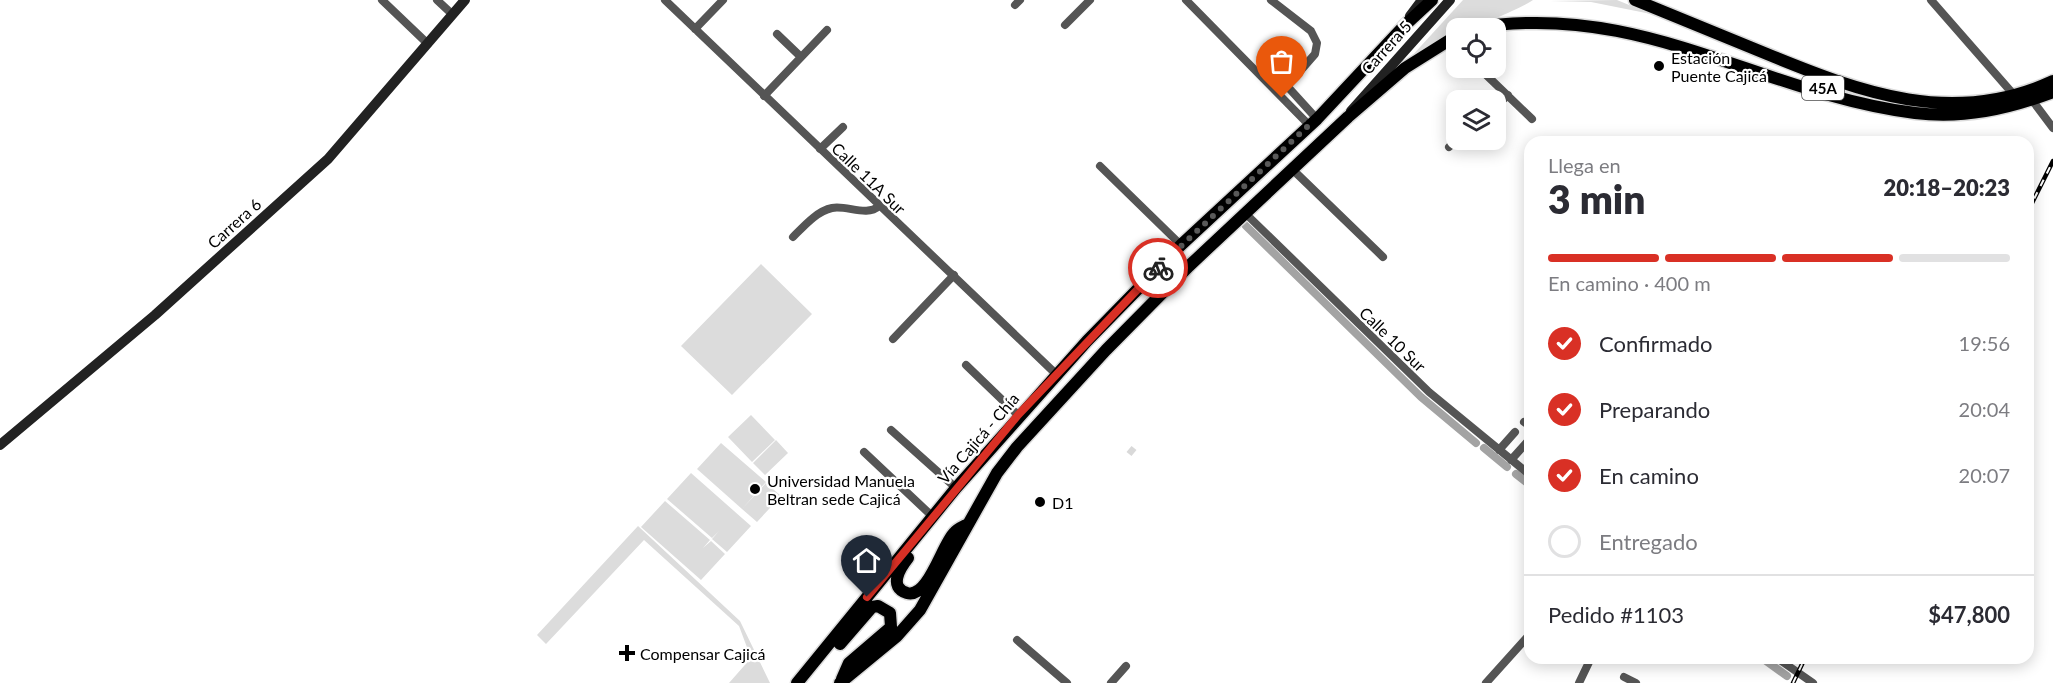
<!DOCTYPE html>
<html lang="es">
<meta charset="utf-8">
<style>
body{margin:0;font-family:Lato,sans-serif;background:#f7f7f7;color:#2b2b33;height:100vh;display:flex;flex-direction:column;font-size:22px;white-space:nowrap}
*{box-sizing:border-box;margin:0}
p{font-size:20px;color:#7c7c81}
.icon{flex:none;width:33px;height:33px;fill:none;stroke:currentColor;stroke-width:2;stroke-linecap:round;stroke-linejoin:round}
.map{position:relative;flex:1;overflow:hidden}
.sheet{position:absolute;left:1524px;top:136px;width:510px;height:528px;display:flex;flex-direction:column;background:#fff;border-radius:18px;box-shadow:0 3px 15px #0003}
.sheet>*{flex:none}
.fabs{position:absolute;left:1446px;top:18px;display:grid;gap:12px}
.fabs a{display:grid;place-items:center;width:60px;height:60px;border-radius:12px;background:#fff;box-shadow:0 3px 15px #0003;font-size:30px}
.pin{position:absolute;display:grid;place-items:center;width:51px;height:51px;color:#fff;margin:-62px -26px;border-radius:50% 50% 50% 0;rotate:-45deg;box-shadow:0 0 6px #0007}
.pin .icon{rotate:45deg}
.courier{position:absolute;display:grid;place-items:center;width:60px;height:60px;margin:-30px;border:4px solid #d93025;border-radius:50%;background:#fff;color:#222;box-shadow:0 2px 8px #0007}
.summary em{font-style:normal;font-weight:800}
.summary div{display:flex;flex-direction:column-reverse}
.summary{display:flex;align-items:center;justify-content:space-between;height:102px;padding:0 24px}
h1{font-size:39px;font-weight:800;line-height:45px}
.bar{display:grid;grid-template-columns:repeat(4,1fr);gap:9px 6px;align-content:center;height:72px;padding:0 24px}
.bar i{height:8px;border-radius:4px;background:#e1e1e2}
.bar .on{background:#d93025}
.bar p{grid-column:span 4}
.line{display:flex;align-items:center;gap:15px;padding:0 24px;border-top:2px solid #e1e1e2}
.line div{flex:1}
ol{padding:0 24px;list-style:none}
li{display:flex;align-items:center;gap:18px;height:66px}
li p{margin-inline-start:auto}
li .icon{padding:6px;border-radius:50%;background:#d93025;color:#fff;stroke-width:4}
li:last-child{color:#7c7c81}
li i{width:33px;height:33px;border:3px solid #e1e1e2;border-radius:50%}
.map>svg:first-child{display:block}
</style>
<div class="map">
<svg width="2053" height="683" viewBox="0 0 2053 683">
<rect width="100%" height="100%" fill="#fff"/>
<path fill="#dcdcdc" d="M1463,0H1533C1529,4 1479,26 1471,28C1467,29 1461,28 1456,28V35L1410,58Z
M1617,0L1651,14L1591,2L1550,1Z
M761,264L812,314L732,395L681,346Z
M751,415L775,440L752,462L728,437Z
M776,440L788,453L765,475L753,463Z
M721,443L766,482L742,509L697,469Z
M691,473L751,526L727,552L712,539L719,531L712,538L667,499Z
M766,483L781,496L757,522L742,509Z
M665,501L710,540L703,548L711,541L725,554L701,580L641,527Z
M638,526L740,621L770,683H729L751,658L739,626L644,540L546,644L537,635Z"/>
<g fill="none" stroke-linecap="round" stroke-linejoin="round">
<path stroke="#a3a3a3" stroke-width="8" d="M1246,226L1421,397L1476,443
M1484,448L1507,467
M1516,474L1530,485
M1762,658L1787,676"/>
<path stroke="#d9d9d9" stroke-width="8" stroke-dasharray="8 4" stroke-linecap="butt" d="M1129,449L1134,453"/>
<defs>
<path id="trunk" d="M1635,0C1679,18 1723,36 1767,54C1862,93 1953,127 2053,81
M1474,28C1642,0 1758,93 1915,113C1963,119 2008,109 2053,92
M908,558C900,568 888,587 907,593C928,599 942,545 954,533C957,529 962,527 966,525
M840,644L872,607L878,606L890,613L891,627L849,663L842,679
M797,683L956,488L1087,341L1181,245L1317,119L1404,26L1432,0
M840,683L897,636L920,610L997,473L1017,447L1106,350L1189,266L1348,117L1405,68L1456,36"/>
</defs>
<use href="#trunk" stroke="#dbdbdb" stroke-width="15"/>
<path stroke="#555" stroke-width="8" d="M382,0L428,44
M437,0L452,14
M665,0L1056,374
M1186,0L1309,125
M1271,0L1311,31L1317,43L1315,54L1287,86L1317,119
M1931,0L2014,95
M1015,5L1020,0
M1065,25L1090,0
M695,29L723,0
M777,34L801,57
M1479,68L1532,119
M764,96L827,30
M2032,100L2053,128
M1496,106L1508,95
M1449,147L1457,140
M820,149L843,127
M1100,166L1181,245
M1292,169L1383,257
M1246,214L1429,392L1530,475
M793,237C804,226 817,211 832,208C847,205 867,217 879,206
M893,339L954,275
M966,365L1018,415
M1524,422L1530,426
M891,430L956,488
M1499,450L1515,432
M864,452L932,516
M1511,460L1529,440
M1017,640L1067,683
M1777,658L1813,683
M1624,677L1636,683
M1111,683L1126,666
M1486,683L1530,634
M1579,683L1591,658"/>
<path stroke="#222" stroke-width="10" d="M1410,16L1422,0
M1351,111L1450,0
M0,445L155,315L328,159L465,0"/>
<use href="#trunk" stroke="#000" stroke-width="12"/>
<defs>
<path id="rail" d="M2028,211L2053,161
M1793,683L1805,658"/>
</defs>
<use href="#rail" stroke="#000" stroke-width="4.5"/>
<use href="#rail" stroke="#fff" stroke-width="2" stroke-dasharray="7" stroke-linecap="butt"/>
</g>
<g fill="none" stroke-linecap="round" stroke-linejoin="round">
<path stroke="#595959" stroke-width="6" stroke-dasharray="0 10.8" d="M1158,268L1309,125L1282,98"/>
<path stroke="#d93025" stroke-width="8" d="M867,597L1018,415L1158,268"/>
</g>
<g fill="#000" stroke="#fff" stroke-width="2">
<circle cx="1659" cy="66" r="6"/>
<circle cx="755" cy="489" r="6"/>
<circle cx="1040" cy="502" r="6"/>
<path d="M624 644h6v6h6v6h-6v6h-6v-6h-6v-6h6z"/>
</g>
<g text-anchor="middle" dominant-baseline="central" stroke-width="4.5" stroke-linejoin="round" paint-order="stroke">
<rect fill="#fff" stroke="#4c4c4c" stroke-width="1.5" x="1802" y="76" width="42" height="24" rx="4.5"/>
<g font-size="15" font-weight="bold" fill="#000">
<text x="1823" y="88">45A</text>
</g>
<g font-size="16" fill="#000" stroke="#fff">
<text transform="translate(1386 47) rotate(-48)">Carrera 5</text>
<text transform="translate(869 178) rotate(44)">Calle 11A Sur</text>
<text transform="translate(234 223) rotate(-42)">Carrera 6</text>
<text transform="translate(1393 339) rotate(44)">Calle 10 Sur</text>
<text transform="translate(978 438) rotate(-49)">Vía Cajicá - Chía</text>
</g>
<g font-size="16" fill="#000" stroke="#fff" text-anchor="start">
<text x="1671" y="57">Estación<tspan x="1671" dy="18">Puente Cajicá</tspan></text>
<text x="767" y="480">Universidad Manuela<tspan x="767" dy="18">Beltran sede Cajicá</tspan></text>
<text x="1052" y="502">D1</text>
<text x="640" y="653">Compensar Cajicá</text>
</g>
</g>
</svg>
<div class="fabs">
<a><svg class="icon" aria-label="locate" viewBox="0 0 24 24"><circle cx="12" cy="12" r="6"/><path d="M12 2v4M12 18v4M2 12h4M18 12h4"/></svg></a>
<a><svg class="icon" aria-label="layers" viewBox="0 0 24 24"><path d="M12 4l9 5-9 5-9-5zM3 14l9 5 9-5"/></svg></a>
</div>
<div class="pin" style="left:1282px;top:98px;background:#ea580c"><svg class="icon" aria-label="bag" viewBox="0 0 24 24"><path d="M5 8h14l-1 12H6zM9 8a3 3 0 0 1 6 0"/></svg></div>
<div class="pin" style="left:867px;top:597px;background:#1f2937"><svg class="icon" aria-label="home" viewBox="0 0 24 24"><path d="M3 11l9-7 9 7M6 9v11h12V9"/></svg></div>
<div class="courier" style="left:1158px;top:268px"><svg class="icon" aria-label="bike" viewBox="0 0 24 24"><circle cx="6" cy="16" r="4"/><circle cx="18" cy="16" r="4"/><path d="M6 16l4-8h5l3 8M10 8l3 8H6M13 5h3"/></svg></div>
<section class="sheet">
<div class="summary"><div><h1>3 min</h1><p>Llega en</p></div><em>20:18–20:23</em></div>
<div class="bar"><i class="on"></i><i class="on"></i><i class="on"></i><i></i><p>En camino · 400 m</p></div>
<ol>
<li><svg class="icon" aria-label="check" viewBox="0 0 24 24"><path d="M5 12l5 5 9-10"/></svg>Confirmado<p>19:56</p></li>
<li><svg class="icon" aria-label="check" viewBox="0 0 24 24"><path d="M5 12l5 5 9-10"/></svg>Preparando<p>20:04</p></li>
<li><svg class="icon" aria-label="check" viewBox="0 0 24 24"><path d="M5 12l5 5 9-10"/></svg>En camino<p>20:07</p></li>
<li><i></i>Entregado</li>
</ol>
<div class="line" style="height:78px"><div>Pedido #1103</div><b>$47,800</b></div>
</section>
</div>
